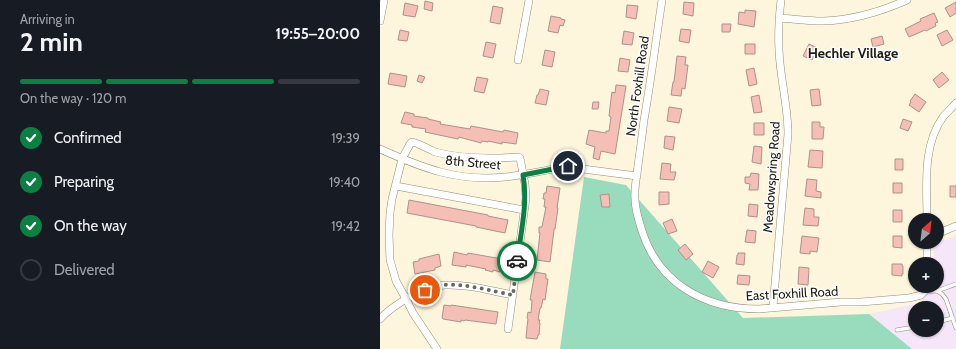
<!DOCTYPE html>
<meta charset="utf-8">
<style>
body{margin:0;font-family:Cabin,sans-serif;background:#20242c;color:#f1f3f6;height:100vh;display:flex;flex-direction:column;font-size:15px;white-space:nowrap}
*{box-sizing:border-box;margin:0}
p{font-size:13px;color:#9ea1a6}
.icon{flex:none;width:22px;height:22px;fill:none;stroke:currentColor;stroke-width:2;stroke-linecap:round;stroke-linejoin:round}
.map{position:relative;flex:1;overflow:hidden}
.side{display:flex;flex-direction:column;background:#171b24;width:380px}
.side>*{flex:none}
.needle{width:26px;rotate:28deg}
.buttons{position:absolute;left:528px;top:213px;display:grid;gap:8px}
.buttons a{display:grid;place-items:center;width:36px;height:36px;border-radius:50%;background:#171b24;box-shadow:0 1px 3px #0004;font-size:20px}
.pin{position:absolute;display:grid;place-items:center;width:34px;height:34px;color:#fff;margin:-17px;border:2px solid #fff;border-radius:50%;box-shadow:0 1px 4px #0007}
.courier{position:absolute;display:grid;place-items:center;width:40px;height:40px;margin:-20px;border:3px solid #0b8043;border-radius:50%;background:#fff;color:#222;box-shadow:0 1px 5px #0007}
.overview em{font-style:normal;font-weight:700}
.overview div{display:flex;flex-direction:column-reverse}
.overview{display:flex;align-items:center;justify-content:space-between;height:68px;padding:0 20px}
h1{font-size:26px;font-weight:700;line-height:30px}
.bar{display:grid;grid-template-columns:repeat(4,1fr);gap:6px 4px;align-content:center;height:48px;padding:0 20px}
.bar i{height:5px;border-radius:3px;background:#363941}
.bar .current{background:#0b8043}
.bar p{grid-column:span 4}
ol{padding:0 20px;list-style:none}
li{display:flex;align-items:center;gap:12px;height:44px}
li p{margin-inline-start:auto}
li .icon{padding:4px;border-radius:50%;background:#0b8043;color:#fff;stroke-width:4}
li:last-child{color:#9ea1a6}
li i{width:22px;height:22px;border:2px solid #363941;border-radius:50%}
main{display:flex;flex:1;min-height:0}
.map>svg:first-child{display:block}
</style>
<main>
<section class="side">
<div class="overview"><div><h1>2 min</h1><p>Arriving in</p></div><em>19:55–20:00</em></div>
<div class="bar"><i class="current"></i><i class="current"></i><i class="current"></i><i></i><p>On the way · 120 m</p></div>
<ol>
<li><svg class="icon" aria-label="check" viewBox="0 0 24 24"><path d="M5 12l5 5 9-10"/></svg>Confirmed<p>19:39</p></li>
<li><svg class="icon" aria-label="check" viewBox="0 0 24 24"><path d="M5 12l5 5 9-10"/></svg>Preparing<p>19:40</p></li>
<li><svg class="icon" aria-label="check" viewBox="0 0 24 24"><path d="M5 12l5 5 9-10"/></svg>On the way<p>19:42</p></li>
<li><i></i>Delivered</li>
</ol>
</section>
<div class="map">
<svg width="576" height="349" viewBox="0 0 576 349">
<rect width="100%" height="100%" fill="#fdf6dc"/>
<path fill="#f6e6f9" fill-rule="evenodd" d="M576,235V349H532L489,314L540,303L553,286H557V264H554V245ZM535,308H557V330H535Z"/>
<path fill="#99dbbd" d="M204,177L246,185L363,318L489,314L532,349H180Z"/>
<path fill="#f5bfb5" stroke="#ad918c" d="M45,1L53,3L52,11L44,9Z
M304,2L314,3L313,16L303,14Z
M576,2V13L570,17L565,8Z
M25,3L38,6L35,17L23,15Z
M247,5L258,6L256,19L246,17Z
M113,6L123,8L120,24L110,22Z
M365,10L376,11L374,27L358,24L359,12L365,13Z
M554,13L558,22L555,23L556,26L546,31L545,30L529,37L525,29L541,21L540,19Z
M171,16L181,18V19L185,20L183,26L180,25L178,33L168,31Z
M342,24H351L350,32H342Z
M301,29L311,30L309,43L299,41Z
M20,30L29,32L27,41L18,40Z
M567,30L573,40L562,46L557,35Z
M244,31L254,33L252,45L242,44Z
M502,36L504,44L493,47L491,39Z
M106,42L116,44L113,58L103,56Z
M365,44H375V54H365Z
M429,44L438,48L432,60L423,56Z
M165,50L175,52L172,67L162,65Z
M297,56L306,57L305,65H308L305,89L302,88L301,96L291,95L293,82H294Z
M240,58L250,60L248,72L238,71Z
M374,68L377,84L369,86L366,70Z
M562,72L569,80L559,88L553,80Z
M10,73L27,76L25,87L8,84Z
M39,75L45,77L42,83L37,81Z
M97,77L108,79L104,93L94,91Z
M236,85L246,86L235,154L221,151L219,160L213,158L215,147L206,144L209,130L226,133V131H229L231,117L229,116L231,99L232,92L235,93Z
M160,89L169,91L166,105L155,103L157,95H158Z
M439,89L441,105L432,106L430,90Z
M535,94L546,102L539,112L529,105L531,102L530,101Z
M379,95L382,112L374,113L371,97Z
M213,102H219L218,109H212Z
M289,107L302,109L299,123L287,121Z
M25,112L34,114V116L48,118V119L61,122L60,124L90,129L91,126L123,132L124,130L138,133L136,144L122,142V144L108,141V142L102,141L101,143L79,137L78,139L45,132L46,129L32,127V125L21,123Z
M523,119L532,122L528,131L520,128Z
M432,122H440V127H444L443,139H432Z
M374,123H384V135H374Z
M285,136L295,137L293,150L284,148Z
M374,146L382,147L381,164L372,162Z
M430,150L443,151L442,168L428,167Z
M515,159H523V170H515Z
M282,163L291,164L290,172H296L294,180L280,179Z
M371,173L379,174L378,190H369L370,184L365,183V177H370Z
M427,179L437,180L436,191L441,192V198L425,196Z
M513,183H522V193H513Z
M167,186L180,188L177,208H178L175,229H174V230L170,262L157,260L160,233H159V227H162L166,207H164L165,199H163L164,193H166Z
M570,186H576V197H570Z
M279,192H289V204L279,205Z
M229,194L230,207H222L220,195Z
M29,200L108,215V216L128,220L125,233L96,227V226L27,213Z
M369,204L378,205L377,217L368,216Z
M425,208L434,209V217H439L438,226L423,225Z
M513,210H522V222H513Z
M292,219L297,231L288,234L283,223Z
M367,230L376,231L375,243L365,242Z
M422,236L439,238L437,252L430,251V254L420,253Z
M513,236H522V248L513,247Z
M305,244L313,254L306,260L298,250Z
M74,252L87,255L88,253L122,259L120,272L113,270V272L105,270L106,269L86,265V267L72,265Z
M358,253H365L364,265L356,264L357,255H358Z
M59,254L61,266L55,268V270L35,274L33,262L39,261V259Z
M328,261L339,267L333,278L322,272Z
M512,264H522V266H523V274H522V276L512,275Z
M419,267L429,268L428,285L418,284Z
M155,272L166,274V279H168L165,300L163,299L161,308H160L158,320H160L159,323H160L159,335H158L157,339L146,338L147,327L148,319L147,318L148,312L151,313L152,300H150Z
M358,275L370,276L369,285L357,284Z
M64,305L71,306V305L118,312L116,324L85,320L84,321L81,320V322L63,319L62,318Z"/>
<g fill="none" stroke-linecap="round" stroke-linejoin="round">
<defs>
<path id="service" d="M545,291H557L576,284
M557,291L562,294L566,299L576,328
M557,322L573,318
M517,330L535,327"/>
<path id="minor" d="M282,0C276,40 271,80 264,120C262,138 259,156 257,174C256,180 255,186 255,192C254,205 258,218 262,231C279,284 325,309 379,309L461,302H481L529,298L541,295L545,291L546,286
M400,18C414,19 429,21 443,21C473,20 500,12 527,0
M0,21L4,0
M138,60L149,0
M0,149C42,168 78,182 125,177C146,175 167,170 188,166
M195,168L257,176
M16,186L144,210
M547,220C547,186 542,146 563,117C567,112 572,108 576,103
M557,234L576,226
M547,264V242
M393,307L408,134C408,105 400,78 399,50C398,33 399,17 401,0
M0,319C14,304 45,286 65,285C88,284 111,291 133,295
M57,349L33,313L26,299L16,281L10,260L9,235L10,213L12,199L22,159L30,144C31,143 31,142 32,142C35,142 51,150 55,152C82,159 111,159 138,157L140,158L145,184L146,198L128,329"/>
</defs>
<use href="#service" stroke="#938d75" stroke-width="4.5"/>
<use href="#minor" stroke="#938d75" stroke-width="8"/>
<use href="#service" stroke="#fff" stroke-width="3.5"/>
<use href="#minor" stroke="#fff" stroke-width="7"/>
</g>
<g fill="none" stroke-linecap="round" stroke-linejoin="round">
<path stroke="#6c6859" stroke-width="4" stroke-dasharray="0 7.2" d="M45,290C51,288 57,286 63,285C84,283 112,291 133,295L137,261"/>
<path stroke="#0b8043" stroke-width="5" d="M137,261C141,232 148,203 143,175L188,166"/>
</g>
<g text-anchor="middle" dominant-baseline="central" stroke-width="3" stroke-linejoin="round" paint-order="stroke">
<g font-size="13" fill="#1e1c13" stroke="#fff">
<text transform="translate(257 86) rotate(-82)">North Foxhill Road</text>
<text transform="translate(93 162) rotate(5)">8th Street</text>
<text transform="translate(391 177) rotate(-86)">Meadowspring Road</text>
<text transform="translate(412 293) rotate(-3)">East Foxhill Road</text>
</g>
<g font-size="14" font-weight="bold" fill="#1e1c13" stroke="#fff">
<text x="473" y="53">Hechler Village</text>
</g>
</g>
</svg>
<div class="buttons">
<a><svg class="needle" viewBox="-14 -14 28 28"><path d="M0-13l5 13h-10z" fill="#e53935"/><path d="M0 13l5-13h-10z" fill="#9ea1a6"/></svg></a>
<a>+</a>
<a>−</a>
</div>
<div class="pin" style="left:45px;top:290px;background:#ea580c"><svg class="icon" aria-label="bag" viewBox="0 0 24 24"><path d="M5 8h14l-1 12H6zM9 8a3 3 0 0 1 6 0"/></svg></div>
<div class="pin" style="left:188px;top:166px;background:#1f2937"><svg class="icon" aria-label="home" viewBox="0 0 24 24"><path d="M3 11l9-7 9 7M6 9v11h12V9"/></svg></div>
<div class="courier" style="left:137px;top:261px"><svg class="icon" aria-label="car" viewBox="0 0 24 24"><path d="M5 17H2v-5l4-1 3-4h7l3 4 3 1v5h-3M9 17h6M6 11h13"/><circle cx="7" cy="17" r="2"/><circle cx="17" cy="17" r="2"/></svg></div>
</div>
</main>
